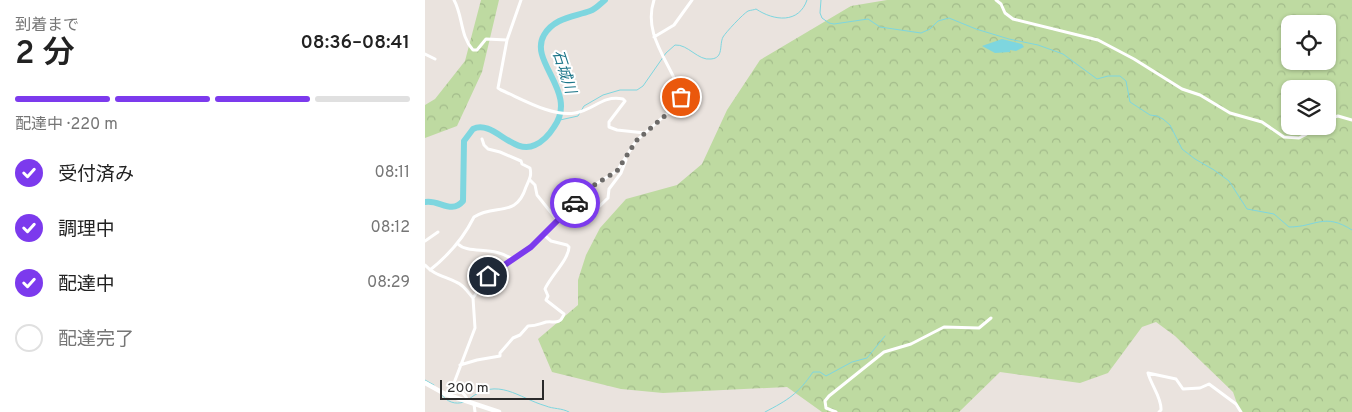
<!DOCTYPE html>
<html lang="ja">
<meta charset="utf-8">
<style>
body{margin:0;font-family:Overpass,"Noto Sans JP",sans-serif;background:#f6f6f6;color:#222;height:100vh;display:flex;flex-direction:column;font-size:19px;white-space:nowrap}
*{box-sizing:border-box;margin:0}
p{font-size:16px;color:#767676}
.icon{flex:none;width:28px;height:28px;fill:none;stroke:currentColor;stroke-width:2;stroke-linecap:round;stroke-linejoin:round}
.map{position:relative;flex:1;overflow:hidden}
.drawer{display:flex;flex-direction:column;background:#fff;width:425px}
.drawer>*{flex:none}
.tools{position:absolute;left:856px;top:15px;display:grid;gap:10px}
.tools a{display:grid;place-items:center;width:55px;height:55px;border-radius:10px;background:#fff;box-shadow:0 1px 4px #0004;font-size:25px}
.scale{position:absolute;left:15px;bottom:12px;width:104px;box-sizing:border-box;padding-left:5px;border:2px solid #2a2a2a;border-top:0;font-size:14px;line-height:18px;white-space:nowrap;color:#2a2a2a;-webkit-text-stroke:4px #fff;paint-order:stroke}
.pin{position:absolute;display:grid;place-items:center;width:42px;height:42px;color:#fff;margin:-21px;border:2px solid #fff;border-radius:50%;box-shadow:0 1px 5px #0007}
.courier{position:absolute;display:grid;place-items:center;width:50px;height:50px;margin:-25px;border:4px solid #7c3aed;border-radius:50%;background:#fff;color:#222;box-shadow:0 1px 6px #0007}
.overview em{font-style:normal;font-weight:600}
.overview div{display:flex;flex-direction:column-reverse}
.overview{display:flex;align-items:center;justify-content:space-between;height:85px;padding:0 15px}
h1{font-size:32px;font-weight:600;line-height:38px}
.bar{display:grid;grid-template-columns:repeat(4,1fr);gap:8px 5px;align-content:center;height:60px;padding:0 15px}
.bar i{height:6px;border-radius:4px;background:#e0e0e0}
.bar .selected{background:#7c3aed}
.bar p{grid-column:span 4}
ol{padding:0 15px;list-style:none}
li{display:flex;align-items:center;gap:15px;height:55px}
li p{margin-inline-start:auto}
li .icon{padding:5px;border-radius:50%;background:#7c3aed;color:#fff;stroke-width:4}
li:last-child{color:#767676}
li i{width:28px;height:28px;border:2px solid #e0e0e0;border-radius:50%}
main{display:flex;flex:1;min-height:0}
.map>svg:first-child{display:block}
</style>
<main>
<section class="drawer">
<div class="overview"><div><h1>2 分</h1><p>到着まで</p></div><em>08:36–08:41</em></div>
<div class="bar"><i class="selected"></i><i class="selected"></i><i class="selected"></i><i></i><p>配達中 · 220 m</p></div>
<ol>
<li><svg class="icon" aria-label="check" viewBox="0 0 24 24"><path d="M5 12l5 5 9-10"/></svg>受付済み<p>08:11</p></li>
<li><svg class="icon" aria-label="check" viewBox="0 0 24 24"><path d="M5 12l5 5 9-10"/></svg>調理中<p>08:12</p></li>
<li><svg class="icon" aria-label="check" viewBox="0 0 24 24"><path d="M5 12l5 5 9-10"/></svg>配達中<p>08:29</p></li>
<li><i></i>配達完了</li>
</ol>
</section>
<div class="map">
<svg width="927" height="412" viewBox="0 0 927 412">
<defs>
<pattern id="forest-crowns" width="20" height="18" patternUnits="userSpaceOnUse" patternTransform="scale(1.25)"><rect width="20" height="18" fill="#bedaa1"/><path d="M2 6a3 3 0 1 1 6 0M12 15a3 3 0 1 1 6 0" fill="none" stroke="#a3bb8b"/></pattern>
</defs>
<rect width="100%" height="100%" fill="#eae3de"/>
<path fill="url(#forest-crowns)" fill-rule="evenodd" d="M56,0H74L57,72L32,126L0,138V105L10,99L40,61Z
M462,0H927V412H815L808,392L750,336L731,322L717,327L683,373L655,383L575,372L534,412H397L362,387L238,393L196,389L127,372L113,339L153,305V280L161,255L175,228L201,199L252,185L277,164L302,110L335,60L426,6ZM865,24H902V61H865ZM865,89H902V126H865Z"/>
<path fill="#7ed6df" d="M577,39L597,44L599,47L591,51L585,50V52L570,53L557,46Z"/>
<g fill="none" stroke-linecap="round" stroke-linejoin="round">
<path stroke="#7ed6df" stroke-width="1" d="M396,0L395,13L397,18L404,23L409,24L443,19L455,27L496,33L505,29L513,21L524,18L551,29L584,39L613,45L638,54L672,79L683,76H695L701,81L705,102L725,115L732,116L738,119L745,125L757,149L770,159L789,170L804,181L822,209L849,214L864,227C891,227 899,212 927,230
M135,120L153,116L159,106L178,95L195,90H212L218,86L241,53L250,45C263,44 273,61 286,59C299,58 294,45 298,37C301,32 318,14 323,11C326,10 329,10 331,9C349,21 374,24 382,0
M0,380L9,385
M16,394C22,402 30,405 39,402
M44,399C73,376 93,398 121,406C128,409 137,408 144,412
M340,412C363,400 373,394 388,372H395L401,376L427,362L442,358L460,336"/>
<path stroke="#7ed6df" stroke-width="6" d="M0,202C14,199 26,215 38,201L39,141L48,129C68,119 88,156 110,145C119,141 124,135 129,127C154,92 103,62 119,35C129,18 148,17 165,11C171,9 175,4 180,0"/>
<path stroke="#fff" stroke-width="3" d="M29,0C38,16 35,36 48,50H52L61,39L82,40
M96,0L82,40L73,88L76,90C97,99 127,117 150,113C170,110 176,95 198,99L200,101L184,122V127L192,130L220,133
M571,0L576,4L580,13L588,19L673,40L709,59L757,89L775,95L805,113L837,122L859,137L874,138L880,135L893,126
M229,37L249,25L267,0
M0,54L10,59
M902,119L913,116L927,120
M105,180L110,185L112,195L132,220C140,221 145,227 154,226L183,198L184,189L196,173L201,160
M0,241L13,232
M33,244C44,255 70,245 88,260
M0,265C9,275 19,276 31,282C39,285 43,292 48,298
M5,270C24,255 38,239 49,217C70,203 91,219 101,187C104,180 107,176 105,168L97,164L96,161L75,152L63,149L59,145L57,139
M35,365L52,360L75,356V353L88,338L95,335L103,326C112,326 114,324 121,322C130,321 135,325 139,314L121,300L123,296L120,289C125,277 144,259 144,247L142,245L126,241L119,235
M723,373L751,379L758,389L775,388L784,384L811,404L816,412
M723,373C726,385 737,398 736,410L734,412
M41,401L42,399C39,391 31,390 29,383L50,328L48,298L63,276L68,270L79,266L106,247L166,187L192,171L211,141L255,102C256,94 253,87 250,80C238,54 219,30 229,0
M49,404L50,412
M411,412L401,408L400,401L404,396L459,352L486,344L519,327L554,328L566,318"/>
<path stroke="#fff" stroke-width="4.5" d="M0,383L20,394L74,412"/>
</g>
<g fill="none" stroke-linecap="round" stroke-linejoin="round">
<path stroke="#6d6b69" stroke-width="5" stroke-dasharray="0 9" d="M150,203L166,187L192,171L211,141L251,106L255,102L256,97"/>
<path stroke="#7c3aed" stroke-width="6" d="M63,276L68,270L78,266L106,247L150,203"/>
</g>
<g text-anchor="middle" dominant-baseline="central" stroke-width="4" stroke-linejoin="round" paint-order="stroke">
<g font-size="15" font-style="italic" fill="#1e778a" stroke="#fff">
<text transform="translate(138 72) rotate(72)">石城川</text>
</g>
</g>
</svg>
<div class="tools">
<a><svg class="icon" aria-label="locate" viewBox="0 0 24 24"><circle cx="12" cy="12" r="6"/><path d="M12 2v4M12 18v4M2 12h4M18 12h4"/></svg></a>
<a><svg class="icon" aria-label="layers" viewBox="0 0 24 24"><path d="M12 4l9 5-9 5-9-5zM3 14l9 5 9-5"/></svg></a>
</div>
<div class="scale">200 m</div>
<div class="pin" style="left:256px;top:97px;background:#ea580c"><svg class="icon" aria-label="bag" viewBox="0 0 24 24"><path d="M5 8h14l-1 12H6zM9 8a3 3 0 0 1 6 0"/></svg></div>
<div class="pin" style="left:63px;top:276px;background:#1f2937"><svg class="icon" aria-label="home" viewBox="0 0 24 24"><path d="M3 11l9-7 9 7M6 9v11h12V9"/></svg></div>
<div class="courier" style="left:150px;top:203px"><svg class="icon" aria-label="car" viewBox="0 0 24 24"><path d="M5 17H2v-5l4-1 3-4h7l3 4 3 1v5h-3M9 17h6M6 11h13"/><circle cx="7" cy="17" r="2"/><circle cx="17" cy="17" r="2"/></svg></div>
</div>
</main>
